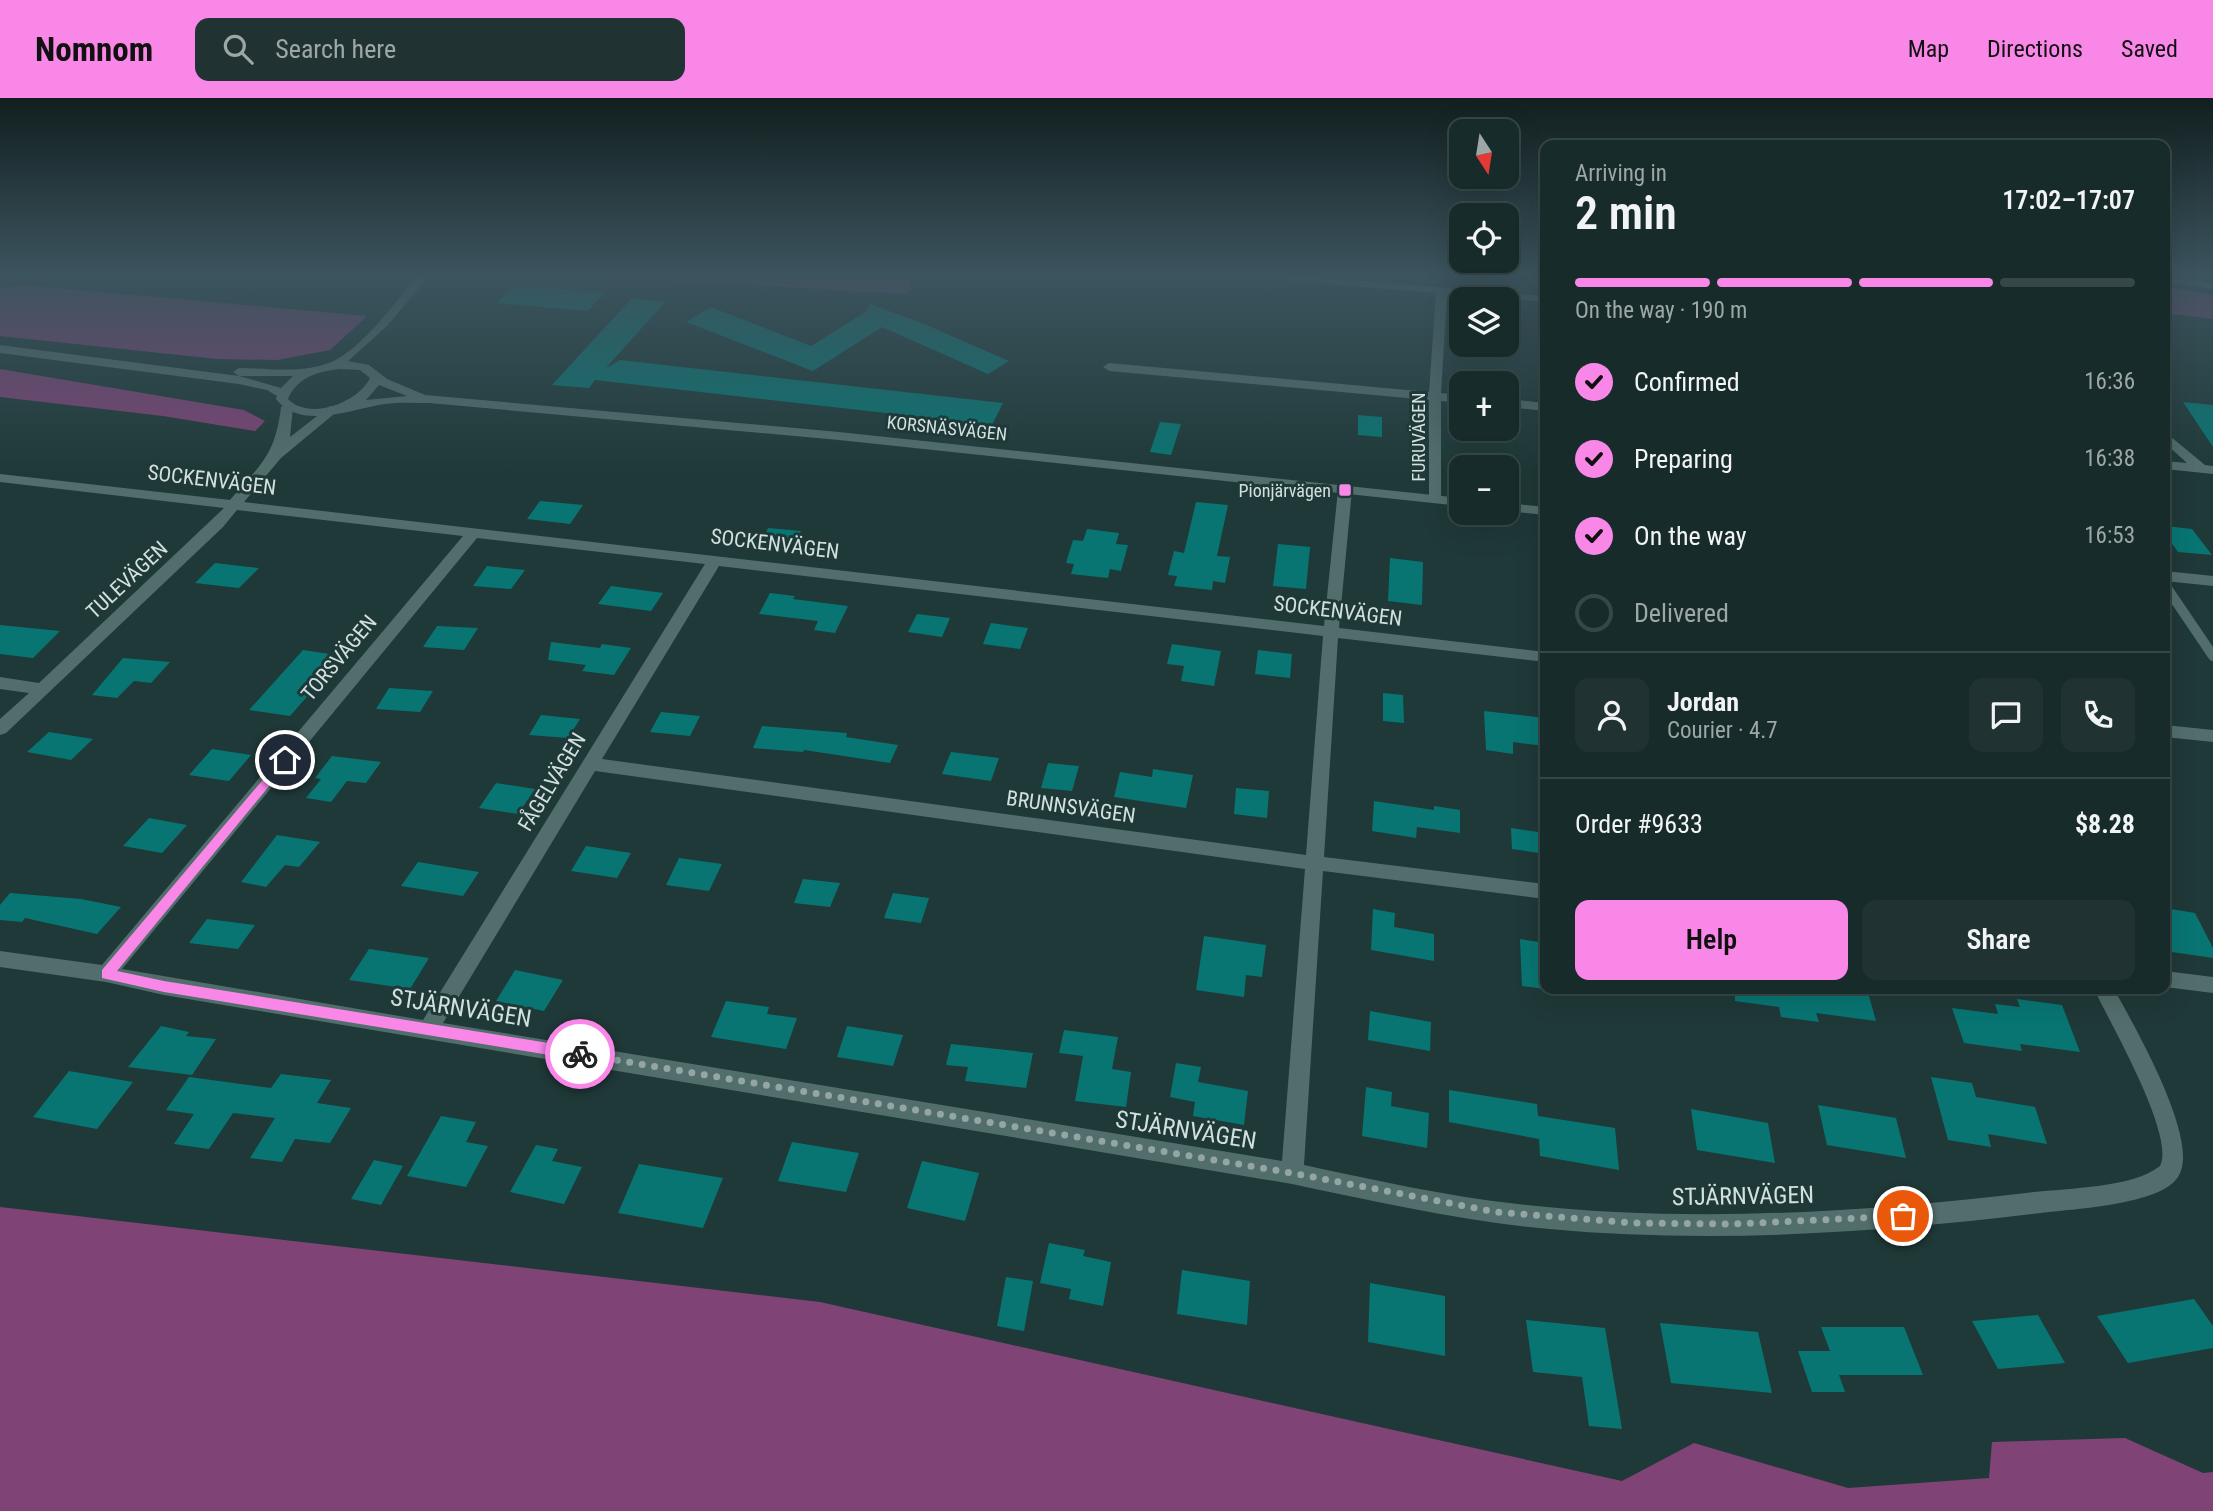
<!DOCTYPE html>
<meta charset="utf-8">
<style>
body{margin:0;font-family:"Roboto Condensed",sans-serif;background:#203332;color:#f1f3f6;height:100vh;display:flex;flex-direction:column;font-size:26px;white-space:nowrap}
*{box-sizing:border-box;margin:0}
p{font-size:23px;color:#9ea7a8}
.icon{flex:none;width:38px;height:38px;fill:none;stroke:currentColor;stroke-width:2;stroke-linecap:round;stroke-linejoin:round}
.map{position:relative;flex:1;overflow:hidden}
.side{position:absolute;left:1540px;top:42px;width:630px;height:854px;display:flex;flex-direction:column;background:#172b2a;border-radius:14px;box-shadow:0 7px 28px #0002,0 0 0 2px #364747}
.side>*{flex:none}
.needle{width:46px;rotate:168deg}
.controls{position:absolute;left:1449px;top:21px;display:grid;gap:14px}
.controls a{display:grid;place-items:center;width:70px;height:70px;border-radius:14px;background:#172b2a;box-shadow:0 7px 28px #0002,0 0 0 2px #364747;font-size:35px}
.pin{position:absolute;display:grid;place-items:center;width:60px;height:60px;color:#fff;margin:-30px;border:4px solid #fff;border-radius:50%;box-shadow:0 2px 7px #0007}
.courier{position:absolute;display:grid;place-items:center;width:70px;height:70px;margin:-35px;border:5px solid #f987e8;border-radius:50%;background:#fff;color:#222;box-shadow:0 2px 9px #0007}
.head em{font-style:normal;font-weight:600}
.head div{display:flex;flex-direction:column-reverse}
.head{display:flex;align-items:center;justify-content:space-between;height:119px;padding:0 35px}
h1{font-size:46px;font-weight:600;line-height:52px}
.bar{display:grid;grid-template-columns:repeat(4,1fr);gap:10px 7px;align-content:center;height:84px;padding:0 35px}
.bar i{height:9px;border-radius:5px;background:#364747}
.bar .on{background:#f987e8}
.bar p{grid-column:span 4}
.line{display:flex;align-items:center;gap:18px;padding:0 35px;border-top:2px solid #364747}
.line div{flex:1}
.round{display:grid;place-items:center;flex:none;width:74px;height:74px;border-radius:14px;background:#203332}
ol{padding:0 35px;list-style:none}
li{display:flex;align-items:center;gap:21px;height:77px}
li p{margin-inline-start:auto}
li .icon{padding:7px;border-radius:50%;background:#f987e8;color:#111;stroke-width:4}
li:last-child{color:#9ea7a8}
li i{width:38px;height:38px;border:4px solid #364747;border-radius:50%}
.cta{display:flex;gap:14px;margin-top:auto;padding:14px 35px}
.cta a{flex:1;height:80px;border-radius:14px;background:#f987e8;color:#111;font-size:28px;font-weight:600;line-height:80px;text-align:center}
.cta a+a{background:#203332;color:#f1f3f6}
header{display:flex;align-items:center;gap:42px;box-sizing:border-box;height:98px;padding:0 35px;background:#f987e8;color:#111}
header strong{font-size:33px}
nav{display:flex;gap:38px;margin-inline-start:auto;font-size:24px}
.search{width:490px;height:63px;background:#203332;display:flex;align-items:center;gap:18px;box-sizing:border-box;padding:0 24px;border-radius:14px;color:#9ea7a8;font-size:26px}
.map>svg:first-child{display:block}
</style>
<header>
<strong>Nomnom</strong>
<div class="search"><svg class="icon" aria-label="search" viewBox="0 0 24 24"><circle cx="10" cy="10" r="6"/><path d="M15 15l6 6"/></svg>Search here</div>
<nav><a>Map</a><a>Directions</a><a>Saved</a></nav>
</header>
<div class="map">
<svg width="2213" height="1413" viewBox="0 0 2213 1413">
<rect width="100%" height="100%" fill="#1f3938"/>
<path fill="#7f4376" d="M912,177L907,196L603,178L604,177Z
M22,187L367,218L330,252L277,262L217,261L0,238V191Z
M2165,189L2213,197V221L2165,215Z
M0,271L244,312L265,323L255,333L163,318L0,299Z
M0,1109L820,1204L1622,1383L1694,1345L1848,1390L1989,1380L1992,1344L2125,1340L2203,1375L2213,1374V1413H0Z"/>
<path fill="#087572" d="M516,187L604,195L588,213L497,205Z
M632,200L665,204L606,270L620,262L1003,305L992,327L595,282L589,290L552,287Z
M870,206L922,225L1009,263L988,276L882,229L813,273L686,224L711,209L811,248L867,213Z
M2183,304L2213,307V349Z
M1358,317L1382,319V339L1358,337Z
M1160,324L1181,326L1171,357L1150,354Z
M540,403L583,407L570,426L527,421Z
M1196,404L1228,407L1217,458L1230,459L1225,485L1213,483L1212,492L1174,488L1177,478L1168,477L1174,453L1184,455Z
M2165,428L2192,431L2212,457L2178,454L2165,436Z
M768,430L801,433L793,451L760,449Z
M1087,431L1119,435L1116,446L1128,447L1121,473L1110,471L1108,480L1071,476L1074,466L1066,465L1073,442L1083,443Z
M1278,446L1310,449L1306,491L1273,488Z
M1390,460L1423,464L1422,507L1388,503Z
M215,465L259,470L239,490L195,485Z
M487,468L525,472L511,491L473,488Z
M611,488L626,490L663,495L651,513L598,506Z
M770,495L795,498L793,501L848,508L835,535L814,532L818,523L759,516Z
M917,516L950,520L942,539L908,534Z
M991,525L1028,530L1020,551L983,546Z
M0,527L60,533L33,560L0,556Z
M437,528L478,530L464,552L423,549Z
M551,544L600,550L602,546L631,550L614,577L582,573L586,567L548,562Z
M1172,546L1221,553L1214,588L1181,583L1184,568L1167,566Z
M303,552L343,558L290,618L249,612Z
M1258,552L1292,556L1290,580L1255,576Z
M123,560L170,564L151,585L134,583L117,600L92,597Z
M389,590L433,593L420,614L376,611Z
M1383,595L1403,597L1404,625L1383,623Z
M1484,613L1545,620V648L1513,644V656L1486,652Z
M661,614L700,618L690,638L650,634Z
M541,617L580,621L568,640L529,637Z
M762,628L847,635L846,639L898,647L890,665L804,652L803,654L753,650Z
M49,634L93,641L71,662L27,654Z
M212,651L251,657L229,683L189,677Z
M951,654L999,660L991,683L942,676Z
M332,658L381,664L366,685L347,683L331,704L306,700L321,681L315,680Z
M1048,665L1079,668L1072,693L1041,690Z
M1153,671L1193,677L1186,710L1114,699L1120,674L1152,679Z
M496,685L535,691L518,716L479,710Z
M1236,690L1269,693L1267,720L1234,716Z
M1374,703L1434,712V708L1460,712V735L1417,729L1416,740L1372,733Z
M149,720L187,727L162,755L123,748Z
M1511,730L1545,735V756L1512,751Z
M277,737L320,744L299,769L285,767L266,789L241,784Z
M586,748L631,755L617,780L571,773Z
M679,760L722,766L709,793L666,787Z
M418,764L479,774L463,798L401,788Z
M803,781L840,785L830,809L794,805Z
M10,795L81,801L121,809L97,836L25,820L22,824L0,822V807Z
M893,795L929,800L921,825L884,820Z
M2165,810L2195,815L2213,850V860L2165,853Z
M1373,811L1395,815L1394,829L1434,836V863L1371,852Z
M207,821L255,827L238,851L189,845Z
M1204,838L1266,847L1262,879L1246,877L1244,899L1196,892Z
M1520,841L1545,845V891L1522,888Z
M369,851L429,860L410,891L349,882Z
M515,872L563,882L544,913L496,903Z
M1735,891H1867L1876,923L1816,915L1819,924L1781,919L1779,909L1735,903Z
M2017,901L2062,907L2080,954L2020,946L2022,953L1964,945L1952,910L1998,916L1995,906L2020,909Z
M726,903L769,909L767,916L797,920L786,951L711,939Z
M1370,913L1431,924L1430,953L1368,942Z
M161,928L189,934L186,938L216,941L192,977L128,969Z
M847,928L903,937L893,968L837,959Z
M1064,932L1118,939L1112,971L1131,974L1126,1009L1075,1003L1083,958L1059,955Z
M951,946L1033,955L1026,990L965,983L968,969L946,967Z
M1176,965L1201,969L1198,984L1248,993L1244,1027L1193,1018L1195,1004L1170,999Z
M69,973L133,984L97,1031L33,1019Z
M281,976L331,982L317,1005L351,1010L330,1045L295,1041L282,1064L250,1060L275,1020L233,1015L209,1051L174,1046L194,1016L166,1012L189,979L271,990Z
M1931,979L1972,985L1976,999L2035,1009L2047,1046L1988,1036L1991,1049L1948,1042Z
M1366,989L1392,994L1391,1008L1429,1015L1427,1050L1362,1038Z
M1449,992L1537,1006L1538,1018L1615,1030L1619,1072L1540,1058L1539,1041L1449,1024Z
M1818,1007L1896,1020L1906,1060L1827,1047Z
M1691,1011L1768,1025L1775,1065L1697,1052Z
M441,1018L476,1024L466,1044L488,1048L466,1089L407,1078Z
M792,1044L859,1055L846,1094L778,1083Z
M536,1047L558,1051L552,1063L582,1069L564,1106L510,1094Z
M374,1062L403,1068L381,1107L351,1101Z
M922,1063L979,1075L965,1123L907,1110Z
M639,1066L723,1080L703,1130L618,1115Z
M1049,1145L1085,1152L1083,1158L1111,1164L1103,1208L1069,1201L1071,1191L1040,1185Z
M1182,1172L1250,1183L1247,1227L1177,1216Z
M1006,1179L1033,1183L1024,1233L997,1228Z
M1370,1185L1445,1198V1258L1368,1244Z
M2194,1201L2213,1228V1250L2128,1265L2097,1218Z
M2038,1217L2065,1265L1998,1271L1972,1223Z
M1526,1222L1605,1230L1622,1331L1589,1328L1582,1279L1533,1274Z
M1660,1225L1758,1234L1772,1295L1671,1285Z
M1821,1229H1904L1923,1277H1839L1845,1294H1812L1798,1253H1830Z"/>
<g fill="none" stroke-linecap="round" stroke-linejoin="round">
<path stroke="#526e6c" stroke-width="10" d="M2165,487L2213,558"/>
<path fill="#526e6c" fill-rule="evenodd" d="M1254,177H1295L1545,198V204L1447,196L1441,295L1461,297V305L1441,303V404H1431L1429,401V302L1109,273L1103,269L1109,265L1429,294L1436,195L1260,180Z
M1507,301L1545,305V313L1507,309Z
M287,305L293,309L290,339L330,308H338L340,311L281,360L244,404L1324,528L1338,392L1340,389H1350L1352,392L1339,530L1545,554V564L1338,540L1324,759L1545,786V801L1323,773L1304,1067C1374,1082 1445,1098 1518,1106C1686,1125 1858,1115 2026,1095C2063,1090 2131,1091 2160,1068C2176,1038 2109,923 2094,891H2114C2133,926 2202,1044 2178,1079C2160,1107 2072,1111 2041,1115C1878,1135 1712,1146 1549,1131C1462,1123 1377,1104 1292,1086L164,897L106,884L0,869V853L102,867L463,438L237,412L223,429L6,635L0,637V621L29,595L0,591V579L39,585L224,410L0,384V376L230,402C261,366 275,358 281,309ZM477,440L705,466L423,922L122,871ZM719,468L1323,538L1306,757L602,661ZM595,673L1305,771L1282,1063L443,925Z
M2165,334L2205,367L2213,368V376L2165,371V363L2187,365L2165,345Z
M2165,627L2213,632V644L2165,639Z
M2165,873L2213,879V895L2165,889Z"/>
<path fill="#526e6c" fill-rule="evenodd" d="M418,177H430L387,228L348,263L369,267L387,281L425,297L839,334L1461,400V408L839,342L429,305C414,305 399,304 385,306C351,311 301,333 276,301L277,298L267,292L239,286L0,255V247L239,278L281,290L293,278H239L233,274L239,270C268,270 303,276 331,264C360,253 398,201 418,177ZM340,271L360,272L370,280C358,305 309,323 288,301C297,279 319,273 340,271ZM379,287L407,298L366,302Z
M2165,177L2213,185V191L2165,183Z
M1507,405L1545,409V417L1507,413Z
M2165,473L2213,478V488L2165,483Z"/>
</g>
<linearGradient id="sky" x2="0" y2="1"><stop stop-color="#111f1f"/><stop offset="0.47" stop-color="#3c545e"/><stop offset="1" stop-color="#3c545e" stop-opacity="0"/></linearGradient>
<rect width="2213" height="374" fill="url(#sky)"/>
<path fill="#f987e8" d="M285,657L291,662L289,664L117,873L164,883L580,950L586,956L584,960L580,962L164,894L102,880V872L282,659Z"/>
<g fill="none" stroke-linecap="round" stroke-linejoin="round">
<path stroke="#93a6a5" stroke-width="7" stroke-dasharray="0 12.6" d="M580,956L1292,1075L1496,1114L1634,1125L1734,1126L1903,1118"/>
</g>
<rect fill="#f987e8" stroke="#1f3938" stroke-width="2.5" x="1338" y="385" width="14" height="14" rx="3.5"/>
<g text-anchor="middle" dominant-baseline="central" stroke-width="6" stroke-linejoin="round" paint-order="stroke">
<g font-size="18" fill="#d2e1e0" stroke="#1f3938">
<text transform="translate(947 330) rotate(6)">KORSNÄSVÄGEN</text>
<text transform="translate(1418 339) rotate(-90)">FURUVÄGEN</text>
</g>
<g font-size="18" fill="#d2e1e0" stroke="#1f3938" text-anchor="end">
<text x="1331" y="392">Pionjärvägen</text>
</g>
<g font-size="21" fill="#d2e1e0" stroke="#1f3938">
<text transform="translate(212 382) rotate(7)">SOCKENVÄGEN</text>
<text transform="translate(775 446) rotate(7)">SOCKENVÄGEN</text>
<text transform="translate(127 482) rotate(-43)">TULEVÄGEN</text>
<text transform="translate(1338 513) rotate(7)">SOCKENVÄGEN</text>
<text transform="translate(339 560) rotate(-50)">TORSVÄGEN</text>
<text transform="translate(552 684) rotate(-59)">FÅGELVÄGEN</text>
<text transform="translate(1071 709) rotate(8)">BRUNNSVÄGEN</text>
</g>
<g font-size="24" fill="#d2e1e0" stroke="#1f3938">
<text transform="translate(461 910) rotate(9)">STJÄRNVÄGEN</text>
<text transform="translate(1186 1032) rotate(9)">STJÄRNVÄGEN</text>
<text transform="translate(1743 1098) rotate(-1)">STJÄRNVÄGEN</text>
</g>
</g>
</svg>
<div class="controls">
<a><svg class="needle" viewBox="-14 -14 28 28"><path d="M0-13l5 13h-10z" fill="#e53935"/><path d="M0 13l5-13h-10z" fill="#9ea7a8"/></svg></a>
<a><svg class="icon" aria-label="locate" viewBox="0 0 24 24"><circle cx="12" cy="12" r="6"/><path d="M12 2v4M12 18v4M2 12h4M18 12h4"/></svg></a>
<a><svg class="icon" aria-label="layers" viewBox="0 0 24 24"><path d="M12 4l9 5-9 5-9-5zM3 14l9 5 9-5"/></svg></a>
<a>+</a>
<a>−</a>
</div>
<div class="pin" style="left:1903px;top:1118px;background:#ea580c"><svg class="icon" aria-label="bag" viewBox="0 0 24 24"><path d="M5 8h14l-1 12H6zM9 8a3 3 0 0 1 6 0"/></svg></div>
<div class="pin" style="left:285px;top:662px;background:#1f2937"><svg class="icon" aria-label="home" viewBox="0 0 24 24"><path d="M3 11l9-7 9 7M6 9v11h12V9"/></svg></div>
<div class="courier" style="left:580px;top:956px"><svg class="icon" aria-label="bike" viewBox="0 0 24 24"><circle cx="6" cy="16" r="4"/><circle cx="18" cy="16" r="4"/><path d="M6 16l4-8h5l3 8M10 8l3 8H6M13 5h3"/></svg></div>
<section class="side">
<div class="head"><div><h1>2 min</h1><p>Arriving in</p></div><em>17:02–17:07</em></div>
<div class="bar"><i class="on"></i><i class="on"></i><i class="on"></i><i></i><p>On the way · 190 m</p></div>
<ol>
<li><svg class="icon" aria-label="check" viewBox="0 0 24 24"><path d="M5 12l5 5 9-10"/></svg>Confirmed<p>16:36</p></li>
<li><svg class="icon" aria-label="check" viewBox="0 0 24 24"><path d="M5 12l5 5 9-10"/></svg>Preparing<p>16:38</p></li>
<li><svg class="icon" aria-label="check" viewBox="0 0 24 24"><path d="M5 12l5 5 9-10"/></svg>On the way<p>16:53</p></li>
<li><i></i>Delivered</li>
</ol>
<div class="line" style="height:126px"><a class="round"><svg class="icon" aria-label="person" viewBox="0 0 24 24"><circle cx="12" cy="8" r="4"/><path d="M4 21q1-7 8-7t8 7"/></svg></a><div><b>Jordan</b><p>Courier · 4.7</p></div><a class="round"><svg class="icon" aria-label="chat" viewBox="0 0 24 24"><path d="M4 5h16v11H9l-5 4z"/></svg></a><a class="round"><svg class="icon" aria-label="phone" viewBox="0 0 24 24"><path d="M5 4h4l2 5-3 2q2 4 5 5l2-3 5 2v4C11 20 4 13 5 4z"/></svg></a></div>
<div class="line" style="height:91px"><div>Order #9633</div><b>$8.28</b></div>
<div class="cta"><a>Help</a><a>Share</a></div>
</section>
</div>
